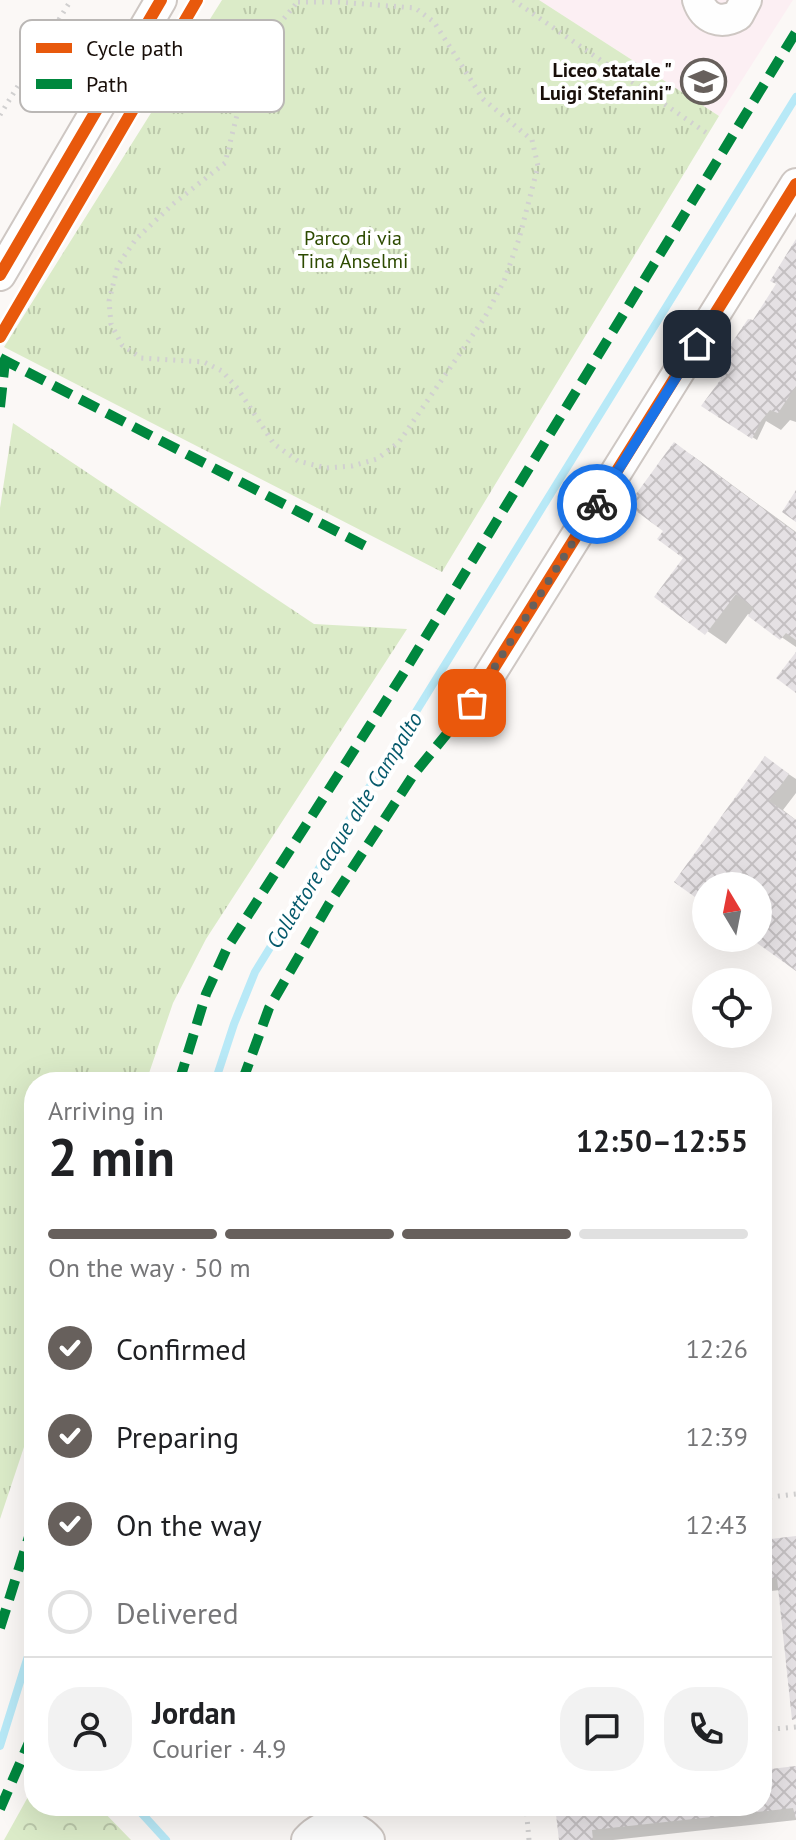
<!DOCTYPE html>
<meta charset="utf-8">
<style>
body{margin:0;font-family:"PT Sans",sans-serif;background:#f2f2f2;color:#202124;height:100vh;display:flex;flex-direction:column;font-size:30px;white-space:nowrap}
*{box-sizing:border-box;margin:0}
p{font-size:26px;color:#757577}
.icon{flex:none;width:44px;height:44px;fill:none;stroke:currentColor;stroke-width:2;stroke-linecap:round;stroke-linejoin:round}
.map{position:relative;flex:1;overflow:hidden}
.sheet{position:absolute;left:24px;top:1072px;width:748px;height:744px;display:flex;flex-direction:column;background:#fff;border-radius:32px;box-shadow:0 8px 32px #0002}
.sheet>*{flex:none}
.needle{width:52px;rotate:350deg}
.tools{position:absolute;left:692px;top:872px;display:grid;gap:16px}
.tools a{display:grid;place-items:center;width:80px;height:80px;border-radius:50%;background:#fff;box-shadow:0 8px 32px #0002;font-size:40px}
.pin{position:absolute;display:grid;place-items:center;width:68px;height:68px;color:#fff;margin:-34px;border-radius:16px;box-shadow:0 4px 12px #0006}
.courier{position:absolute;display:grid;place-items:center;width:80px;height:80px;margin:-40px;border:6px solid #1a73e8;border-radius:50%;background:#fff;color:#222;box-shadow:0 2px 10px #0007}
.summary em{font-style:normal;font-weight:800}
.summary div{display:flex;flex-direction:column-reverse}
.summary{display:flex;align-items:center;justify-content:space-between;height:136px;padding:0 24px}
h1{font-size:52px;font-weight:800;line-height:60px}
.bar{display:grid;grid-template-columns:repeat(4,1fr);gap:12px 8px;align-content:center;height:96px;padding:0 24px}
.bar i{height:10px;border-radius:6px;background:#e0e0e0}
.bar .current{background:#67605c}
.bar p{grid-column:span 4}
.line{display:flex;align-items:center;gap:20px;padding:0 24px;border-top:2px solid #e0e0e0}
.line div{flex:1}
.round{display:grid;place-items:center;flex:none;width:84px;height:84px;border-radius:32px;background:#f2f2f2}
ol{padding:0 24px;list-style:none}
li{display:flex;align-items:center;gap:24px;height:88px}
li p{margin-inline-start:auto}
li .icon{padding:8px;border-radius:50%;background:#67605c;color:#fff;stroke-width:4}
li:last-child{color:#757577}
li i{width:44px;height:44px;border:4px solid #e0e0e0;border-radius:50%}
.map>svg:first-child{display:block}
</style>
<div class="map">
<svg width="796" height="1840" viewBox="0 0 796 1840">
<defs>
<pattern id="grass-tufts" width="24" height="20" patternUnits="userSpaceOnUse" patternTransform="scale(2)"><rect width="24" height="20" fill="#dbebc8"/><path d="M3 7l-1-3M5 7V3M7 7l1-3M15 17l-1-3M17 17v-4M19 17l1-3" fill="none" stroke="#bbc8aa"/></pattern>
<pattern id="forest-crowns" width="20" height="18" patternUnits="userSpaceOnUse" patternTransform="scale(2)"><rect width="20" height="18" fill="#dbebc8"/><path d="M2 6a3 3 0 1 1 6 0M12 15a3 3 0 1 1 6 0" fill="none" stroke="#bbc8aa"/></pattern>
<pattern id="building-cross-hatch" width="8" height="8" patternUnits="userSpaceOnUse" patternTransform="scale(2)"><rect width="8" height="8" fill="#e5e1e4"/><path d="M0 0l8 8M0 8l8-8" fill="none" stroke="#c4c0c2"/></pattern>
</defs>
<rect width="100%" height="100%" fill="#fbf8f6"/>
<path fill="#fceff3" d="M539,0H793L719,116Z"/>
<path fill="url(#grass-tufts)" d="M222,0H539L719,116L442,572L4,347Z
M13,423L314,624L407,629L206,939L173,1003L146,1082H34V1417L0,1519V508Z"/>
<path fill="url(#forest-crowns)" d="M34,1786V1806H98L131,1840H4Z"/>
<path fill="#0003" d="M796,243V422L790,420L781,430L766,421L757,440L704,406L721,381L778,283Z
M674,445L693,456L796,532V647L748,614L726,644L657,596L686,558L666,530Z
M766,759L796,779V793L783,810L796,820V969L754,938H758V886H706V903L676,881Z
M796,1538V1719L780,1590L762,1592V1542Z
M762,1647L770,1730L762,1731Z
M796,1768V1820L613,1840H561L557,1806H762V1772Z"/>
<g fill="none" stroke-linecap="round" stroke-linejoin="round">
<path stroke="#b8e9f7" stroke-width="8" d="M215,1082L234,1024L255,972L796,97
M0,1746L34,1637
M135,1806L166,1840"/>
</g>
<path fill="url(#building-cross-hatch)" d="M796,239V386L778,413L770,410L761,421L752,439L701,406L721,379L712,372L748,319L753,320L776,284L770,281Z
M674,442L796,533V640L786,633L780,640L748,616L754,608L736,594L705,635L654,597L683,558L657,539L663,531L628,505Z
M796,490V522L782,512Z
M796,652V693L776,678Z
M765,756L789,774L769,801L796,820V971L750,938H758V886H706V905L674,882Z
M796,1536V1719L792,1720L777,1578L762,1580V1540Z
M796,1766V1819L793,1808L592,1830L593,1840H559L555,1806H762V1770Z"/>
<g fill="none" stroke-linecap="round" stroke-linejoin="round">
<defs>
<path id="minor" d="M698,0C704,19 721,25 738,15L746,0
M0,275L161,0
M472,703L796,184
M307,1840C324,1821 352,1821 369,1840"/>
</defs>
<use href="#minor" stroke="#cec7c3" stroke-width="34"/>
<path stroke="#d1d0d0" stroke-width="5" stroke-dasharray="2 6" stroke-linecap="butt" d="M513,0L708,134
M298,2H338L415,8L434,22L483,99L532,140L538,166L519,239L504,281L485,317L399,442L377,459L352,466L326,468L298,461L274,444L238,389L222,371L204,362L141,358L122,345L111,324L109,301L118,265L136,239L173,204L225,163L239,107L256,59L277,27L299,0
M0,115L71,0
M762,1498L796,1494
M762,1730L796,1727
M526,1806L529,1840"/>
<use href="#minor" stroke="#fefefe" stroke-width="30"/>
<path stroke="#00873e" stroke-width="10" stroke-dasharray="20 10" stroke-linecap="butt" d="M0,358L367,547
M0,407L5,361
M179,1082L206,994L227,948L403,674L796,32
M242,1082L269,1008L329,904L414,774L472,703
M0,1628L34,1521
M0,1809L34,1731"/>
<defs>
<path id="cycleway" d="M0,275L161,0
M0,337L197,0
M472,703L796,184"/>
</defs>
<use href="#cycleway" stroke="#fff" stroke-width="17"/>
<use href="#cycleway" stroke="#e8590c" stroke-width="12"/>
</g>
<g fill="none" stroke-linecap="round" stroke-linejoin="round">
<path stroke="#67605c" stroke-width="8" stroke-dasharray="0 14.4" d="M472,703L597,504"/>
<path stroke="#1a73e8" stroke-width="10" d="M597,504L697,344"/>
</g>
<defs>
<symbol id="school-ring" viewBox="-11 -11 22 22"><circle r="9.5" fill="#fff" stroke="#67605c" stroke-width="1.5"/><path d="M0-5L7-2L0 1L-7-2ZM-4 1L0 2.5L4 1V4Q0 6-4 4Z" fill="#67605c"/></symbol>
</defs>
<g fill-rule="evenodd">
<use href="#school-ring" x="678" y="56" width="51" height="51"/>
</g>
<g text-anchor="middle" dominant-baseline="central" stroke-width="8" stroke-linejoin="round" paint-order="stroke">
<g font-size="20" font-weight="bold" fill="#180e09" stroke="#fff" text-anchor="end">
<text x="672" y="70">Liceo statale "<tspan x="672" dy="23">Luigi Stefanini"</tspan></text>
</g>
<g font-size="20" fill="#2d4a00" stroke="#fff">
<text x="353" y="238">Parco di via<tspan x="353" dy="23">Tina Anselmi</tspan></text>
</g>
<g font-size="22" font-style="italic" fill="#065a6c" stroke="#fff">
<text transform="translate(344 830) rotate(-58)">Collettore acque alte Campalto</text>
</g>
</g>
<rect x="20" y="20" width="264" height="92" rx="12" fill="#fff" stroke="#bab7b5" stroke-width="2"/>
<rect x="36" y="43" width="36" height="10" fill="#e8590c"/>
<rect x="36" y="79" width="36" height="10" fill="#00873e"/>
<g font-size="22" fill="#180e09">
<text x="86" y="56">Cycle path</text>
<text x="86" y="92">Path</text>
</g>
</svg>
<div class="tools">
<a><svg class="needle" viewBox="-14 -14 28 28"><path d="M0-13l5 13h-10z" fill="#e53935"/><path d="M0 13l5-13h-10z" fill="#757577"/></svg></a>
<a><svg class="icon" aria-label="locate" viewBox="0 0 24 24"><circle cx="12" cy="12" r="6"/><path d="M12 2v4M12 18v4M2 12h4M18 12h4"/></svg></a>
</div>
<div class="pin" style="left:472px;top:703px;background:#ea580c"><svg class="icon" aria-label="bag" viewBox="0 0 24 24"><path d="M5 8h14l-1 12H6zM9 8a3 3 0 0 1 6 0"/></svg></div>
<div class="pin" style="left:697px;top:344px;background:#1f2937"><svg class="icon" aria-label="home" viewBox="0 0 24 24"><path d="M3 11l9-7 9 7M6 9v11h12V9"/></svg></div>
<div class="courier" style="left:597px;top:504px"><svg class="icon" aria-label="bike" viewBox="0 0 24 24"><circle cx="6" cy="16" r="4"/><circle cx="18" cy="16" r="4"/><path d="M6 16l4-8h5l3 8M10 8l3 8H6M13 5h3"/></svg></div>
<section class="sheet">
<div class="summary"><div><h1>2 min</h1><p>Arriving in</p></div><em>12:50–12:55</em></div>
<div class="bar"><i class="current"></i><i class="current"></i><i class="current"></i><i></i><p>On the way · 50 m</p></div>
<ol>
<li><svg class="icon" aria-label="check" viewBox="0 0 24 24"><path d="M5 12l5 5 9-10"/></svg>Confirmed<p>12:26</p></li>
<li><svg class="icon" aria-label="check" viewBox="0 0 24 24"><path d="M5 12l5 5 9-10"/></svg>Preparing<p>12:39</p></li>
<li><svg class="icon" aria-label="check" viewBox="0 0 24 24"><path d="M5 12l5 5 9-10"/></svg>On the way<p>12:43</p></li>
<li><i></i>Delivered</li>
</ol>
<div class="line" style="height:144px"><a class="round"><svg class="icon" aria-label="person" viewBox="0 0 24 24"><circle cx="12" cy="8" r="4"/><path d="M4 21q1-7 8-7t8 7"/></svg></a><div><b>Jordan</b><p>Courier · 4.9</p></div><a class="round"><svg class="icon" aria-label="chat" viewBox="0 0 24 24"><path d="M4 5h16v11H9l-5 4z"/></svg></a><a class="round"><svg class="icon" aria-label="phone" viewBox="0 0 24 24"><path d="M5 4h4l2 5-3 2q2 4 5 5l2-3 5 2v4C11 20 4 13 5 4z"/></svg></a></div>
</section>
</div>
